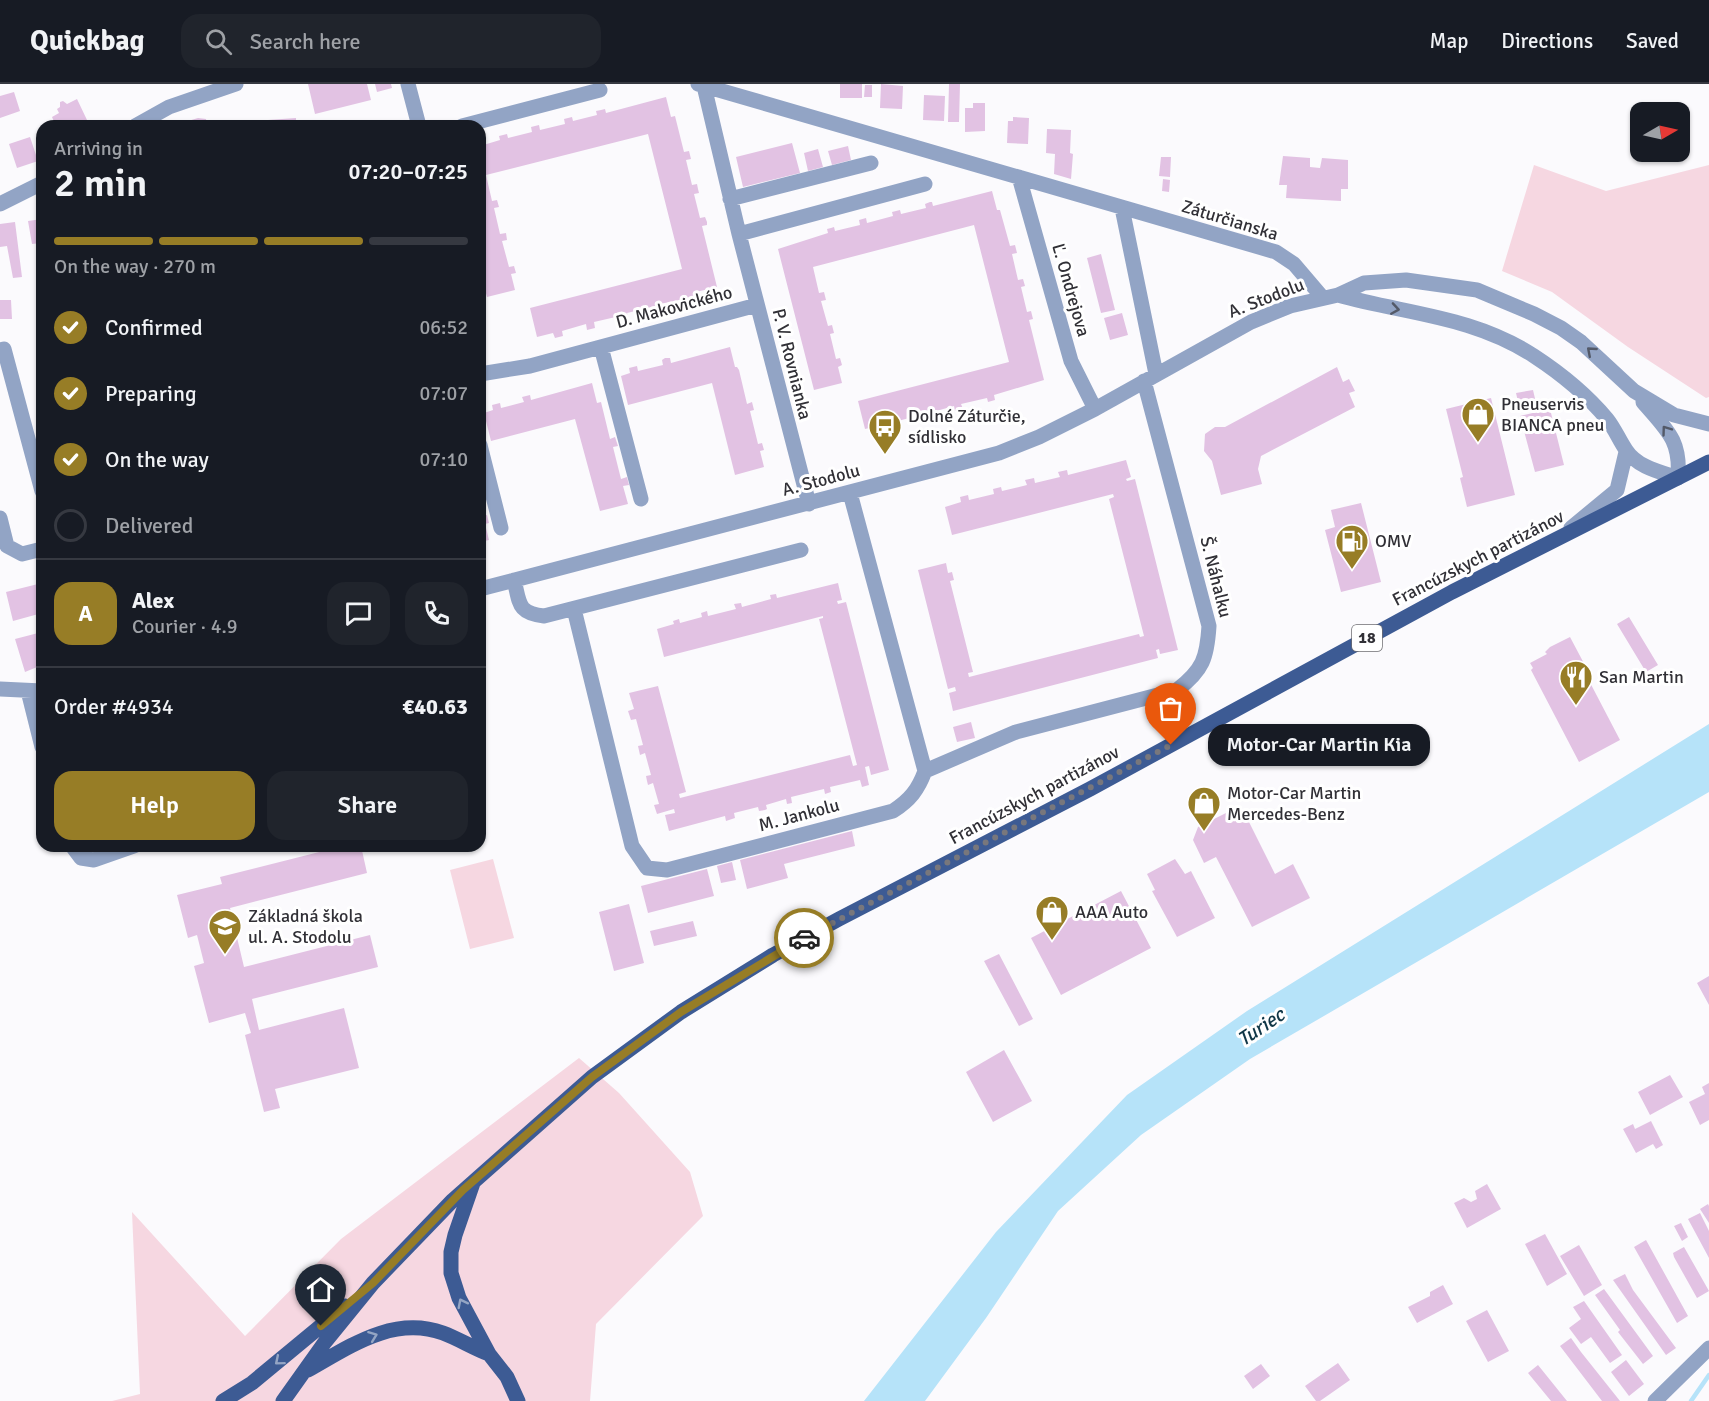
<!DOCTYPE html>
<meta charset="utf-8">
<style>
body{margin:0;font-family:Signika,sans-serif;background:#20242c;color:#f1f3f6;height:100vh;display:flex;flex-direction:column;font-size:22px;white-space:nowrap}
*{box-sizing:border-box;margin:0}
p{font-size:20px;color:#9ea1a6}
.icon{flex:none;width:33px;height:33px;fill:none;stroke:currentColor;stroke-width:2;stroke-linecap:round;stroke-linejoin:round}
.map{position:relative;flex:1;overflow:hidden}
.side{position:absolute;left:36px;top:36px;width:450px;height:732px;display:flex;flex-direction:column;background:#171b24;border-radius:18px;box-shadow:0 2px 4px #0004}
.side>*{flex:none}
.needle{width:39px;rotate:81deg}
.controls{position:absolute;left:1630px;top:18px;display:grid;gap:12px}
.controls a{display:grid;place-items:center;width:60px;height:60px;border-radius:12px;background:#171b24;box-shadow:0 2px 4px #0004;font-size:30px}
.pin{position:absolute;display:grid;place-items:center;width:51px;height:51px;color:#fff;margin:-62px -26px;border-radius:50% 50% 50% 0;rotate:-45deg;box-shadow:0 0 6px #0007}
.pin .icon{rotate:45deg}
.courier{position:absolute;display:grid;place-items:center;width:60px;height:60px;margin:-30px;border:4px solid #977d26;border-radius:50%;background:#fff;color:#222;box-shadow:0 2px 8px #0007}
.bubble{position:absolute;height:42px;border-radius:18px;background:#171b24;box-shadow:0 2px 4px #0004;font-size:20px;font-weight:600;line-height:42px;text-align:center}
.head em{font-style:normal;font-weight:600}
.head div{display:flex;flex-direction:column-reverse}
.head{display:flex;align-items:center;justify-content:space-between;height:102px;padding:0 18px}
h1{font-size:39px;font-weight:600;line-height:45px}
.bar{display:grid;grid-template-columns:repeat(4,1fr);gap:9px 6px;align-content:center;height:72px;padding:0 18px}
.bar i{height:8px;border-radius:4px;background:#363941}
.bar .selected{background:#977d26}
.bar p{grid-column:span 4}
.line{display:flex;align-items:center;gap:15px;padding:0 18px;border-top:2px solid #363941}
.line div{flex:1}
.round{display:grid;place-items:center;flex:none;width:63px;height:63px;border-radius:18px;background:#20242c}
ol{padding:0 18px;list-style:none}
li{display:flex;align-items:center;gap:18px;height:66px}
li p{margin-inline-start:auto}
li .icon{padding:6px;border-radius:50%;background:#977d26;color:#fff;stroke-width:4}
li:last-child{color:#9ea1a6}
li i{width:33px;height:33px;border:3px solid #363941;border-radius:50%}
.cta{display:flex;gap:12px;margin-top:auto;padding:12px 18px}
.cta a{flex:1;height:69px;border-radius:18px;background:#977d26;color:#fff;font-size:24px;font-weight:600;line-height:69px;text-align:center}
.cta a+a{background:#20242c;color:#f1f3f6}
header{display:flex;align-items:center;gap:36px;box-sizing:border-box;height:84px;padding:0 30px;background:#171b24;border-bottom:2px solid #363941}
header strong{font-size:28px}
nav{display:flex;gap:33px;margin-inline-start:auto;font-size:21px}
.search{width:420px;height:54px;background:#20242c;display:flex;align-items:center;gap:15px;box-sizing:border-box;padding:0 21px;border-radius:18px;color:#9ea1a6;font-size:22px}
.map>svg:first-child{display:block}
</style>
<header>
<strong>Quickbag</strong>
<div class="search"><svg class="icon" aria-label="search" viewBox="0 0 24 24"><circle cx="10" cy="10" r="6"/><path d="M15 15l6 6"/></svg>Search here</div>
<nav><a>Map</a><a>Directions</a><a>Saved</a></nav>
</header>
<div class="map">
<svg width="1709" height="1317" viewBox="0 0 1709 1317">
<rect width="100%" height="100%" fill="#fbfafd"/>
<path fill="#f6d7e1" d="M1534,81L1606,107L1709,81V313L1706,314L1628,263L1552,208L1502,187Z
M493,775L514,854L470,865L450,786Z
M579,974L619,1009L690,1088L703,1132L596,1240L590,1317H112L140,1310L132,1128L245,1252L341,1155Z"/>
<path fill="#b6e3f9" d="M1709,640V708L1250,975L1141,1051L1058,1127L986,1234L925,1317H864L996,1148L1127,1011L1247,927Z"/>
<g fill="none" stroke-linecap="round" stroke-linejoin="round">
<path stroke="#b6e3f9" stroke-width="4.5" d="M1691,1317L1709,1291"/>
</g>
<path fill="#e2c2e3" d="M308,0H367L371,16L315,30Z
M375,0H391L392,4L377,8Z
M840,0H862V14H840Z
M881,0L903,2L902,25L880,24Z
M949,0H960L959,38H948Z
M865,1H872V13H864Z
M14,8L20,27L0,34V12Z
M924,11L945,12L944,37L923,36Z
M666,13L671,33L675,32L684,68L689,67L691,75L686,76L692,101L697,100L698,105L699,109L694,110L700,134L705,133L707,138V141L702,142L717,203L696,208V211L693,213L660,220L661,226L654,228L652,223L627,229L629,235L621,237L620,232L594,238L595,244L587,246L586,240L562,247L563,252L555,254L553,249L537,253L530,224L682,185L648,50L486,91L492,117L497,116L499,123L494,124L500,150L506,149L507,156L502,157L509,183L514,182L516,189L511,190L515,206L487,213L480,187V62L500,56L499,52L507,50L508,54L532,48L531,43L539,41L540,46L565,40L564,35L572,33L573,37L597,31L596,27L601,26L605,25L606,29Z
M77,15L87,36L80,39V42H56L52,33L59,29L57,25L60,23V18L63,17L67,20Z
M973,19H985V47L965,48V24H973Z
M1013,33L1029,34L1028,60L1007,59L1008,37H1013Z
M198,34L206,35L207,42H188V37Z
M296,34V42H268V36Z
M1047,45L1071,46L1070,69L1073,70L1071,95L1054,90L1055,70L1046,69Z
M30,53L38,77L17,84L9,60Z
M792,59L800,89L743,103L736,73Z
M848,62L851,76L832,81L828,67Z
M818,65L823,83L808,87L804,69Z
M1283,72L1310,74V83L1320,84L1322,74L1348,76V105H1341V117L1286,114L1287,101H1279Z
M1161,73H1171L1170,93L1159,92Z
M1163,95L1170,96L1169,108L1162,107Z
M992,107L997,126H1000L1010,162L1015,161L1017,169L1012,170L1018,196L1023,195L1025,202L1021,203L1027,228L1031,227L1033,235L1029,236L1044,296L994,311L995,316L988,318L987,314L961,320L963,325L955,327L954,322L929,329L930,333L921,335V331L890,339L891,343L883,345L882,341L865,345L858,317L1009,278L974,141L813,183L819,209L824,208L826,216L821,217L828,242L832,241L834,249L830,250L836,275L840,274L842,281L838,283L842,299L814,306L778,165L828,149L827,145L831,144L834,143L835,147L860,141L859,136L866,134L867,139L893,132L892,128L900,126L901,130L926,124L925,120L930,118H932L933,122Z
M42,135V159L32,160L28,137Z
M15,138L22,193L13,194L7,162L0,163V140Z
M1101,170L1115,226L1101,229L1087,174Z
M0,216H11L12,235H0Z
M1122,229L1128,251L1110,256L1104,234Z
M730,263L735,283H737L739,286L747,320L752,318L754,326L750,327L758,360L762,359L764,366L760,367L764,383L735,391L712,299L628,321L621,292L630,289L629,284L637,282L638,287L663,281L662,276L665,274H670L671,279Z
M1337,283L1343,298L1349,295L1355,307L1349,309L1355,323L1261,372L1258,385L1262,400L1221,411L1212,377L1204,367L1205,350L1215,343H1225Z
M592,299L597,319L601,318L610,355L615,353L618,362L613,363L621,395L627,393L629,401L623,402L628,420L600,427L575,335L491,357L484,329L493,326L492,321L500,319L501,324L524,318L522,313L530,311L531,316Z
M1533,306L1537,323L1520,326L1516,309Z
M1491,314L1515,411L1467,423L1460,394L1463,393L1446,325Z
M1550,325L1564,381L1535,388L1520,332Z
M1126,376L1131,393L1126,395L1127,397L1135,395L1178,566L1160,570L1159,565L1156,566L1158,574L953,627L949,609L956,607L955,603L948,605L918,486L946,479L948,489L952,488L954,496L950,497L973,588L968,589L969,593L1139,550L1140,553L1144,552L1109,415L1114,413L1113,410L952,451L945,423L961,418L960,413L968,411L969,416L994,410L993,405L1001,403L1002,407L1027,401L1025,396L1034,394L1035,399L1060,393L1058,388L1067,386L1068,391Z
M1361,419L1381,498L1341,508L1325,446L1335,443L1331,426Z
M480,424L483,432L487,431L489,439L485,440L489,456L480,458Z
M42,499V529L13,537L6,508Z
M838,499L842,516L837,517L838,520L846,518L889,686L871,691L869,682L865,683L869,701L862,703L860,696L830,703L831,708L825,710L824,705L791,713L792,719L787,720L786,715L766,721L767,725L765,726L759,727L758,723L734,729L735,734L726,737L725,732L669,747L665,731L675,729L674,725L657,730L654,721L659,720L653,699L648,701L647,697L646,692L651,691L645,669L640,671L638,662L643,661L636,635L631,636L628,627L634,625L629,609L658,602L686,708L679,710L680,714L850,671L853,682L857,681L819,535L823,534V532L664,573L657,545L674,540L673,537L679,535L680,539L702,533L701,529L707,527L708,532L736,525L734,520L741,519L742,523L771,515L770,511L776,510L777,514Z
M1629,533L1658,581L1646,588L1617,540Z
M42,548V581L25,588L15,555Z
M1570,553L1588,587L1585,589L1620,656L1579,678L1531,586L1533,584L1530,579L1547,570L1545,568L1550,563Z
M971,638L975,654L957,658L953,643Z
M1232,726L1245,730L1275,790L1293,780L1310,814L1252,843L1216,773L1204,779L1193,756L1198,743Z
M852,747L855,762L784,780L788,794L747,805L740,776Z
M343,762H361L367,789L230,824L244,883L370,851L378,883L252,915L259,946L344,924L359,984L275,1005L280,1024L264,1028L245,951L251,949L245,929L209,939L194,882L204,879L197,851L188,854L177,811L222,800L220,793Z
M1175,775L1185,790L1191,787L1215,834L1177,853L1152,807L1155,806L1147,790Z
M732,778L736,796L721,799L717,782Z
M707,785L714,812L648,829L641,802Z
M1121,807L1151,864L1061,911L1031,854Z
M629,820L644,879L614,887L599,828Z
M693,837L697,852L654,862L650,847Z
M999,870L1033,935L1019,942L984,877Z
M1709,892V921L1697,899Z
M1004,966L1032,1017L993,1038L966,988Z
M1670,991L1683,1013L1650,1031L1638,1008Z
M1709,999V1036L1700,1041L1689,1018L1705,1010L1702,1003Z
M1651,1037L1663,1061L1656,1065L1653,1060L1636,1069L1623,1045L1633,1040L1635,1045Z
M1487,1100L1501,1125L1467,1144L1454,1119L1464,1114L1471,1118L1477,1115L1475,1107Z
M1708,1120L1709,1122V1139L1700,1125Z
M1700,1129L1709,1147V1174L1688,1135Z
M1681,1139L1688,1153L1682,1157L1674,1142Z
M1545,1150L1567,1190L1547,1202L1525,1160Z
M1646,1156L1688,1232L1677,1239L1634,1163Z
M1579,1161L1602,1201L1584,1212L1560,1172Z
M1684,1163L1709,1207L1697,1214L1674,1173L1673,1169Z
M1625,1190L1633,1206L1676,1264L1666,1271L1613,1196Z
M1443,1201L1453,1220L1417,1239L1408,1223L1430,1212V1208Z
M1604,1205L1653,1272L1643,1280L1618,1248L1620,1246L1595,1211Z
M1584,1217L1622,1271L1610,1279L1591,1253L1581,1260L1569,1244L1581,1235L1573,1223Z
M1487,1226L1509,1267L1488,1278L1466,1237Z
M1571,1254L1581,1268L1620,1317H1602L1560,1262Z
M1626,1276L1644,1300L1629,1312L1611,1288Z
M1338,1279L1350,1296L1320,1317H1316L1305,1302Z
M1261,1280L1270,1292L1253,1305L1244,1292Z
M1538,1281L1567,1317H1551L1528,1289Z"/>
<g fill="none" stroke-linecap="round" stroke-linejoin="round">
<path stroke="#92a4c5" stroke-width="15" d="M408,0L419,42
M698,0L1276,168L1294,180L1323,214
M704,2L739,150L809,420
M135,42L169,23L236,0
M462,42L600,6
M1019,93L1071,277L1095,325
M730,115L871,79
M0,120L42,99
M1122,124L1156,290
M739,150L925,100
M1338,211C1406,230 1473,232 1534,272C1560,289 1587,311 1607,335C1615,345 1619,356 1626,366C1637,383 1660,388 1678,394C1681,356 1667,346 1643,318
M601,263L641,415
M0,266L4,265L42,407
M480,290L530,282L757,221
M480,361L501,444
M0,434L7,462L22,470L42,465
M1571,444L1617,406L1626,368
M514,496C520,519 517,529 544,532L801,466
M480,505L999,369L1039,353L1095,325L1251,238L1290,222L1338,211L1364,199L1406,196L1477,206L1534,230L1561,244L1581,258L1634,307L1674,331L1709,340
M574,525L632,762L647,784L667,786L893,727C910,716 918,706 925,687L850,409
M0,605L42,607
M28,607L42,663
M925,687L1016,648L1177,606C1203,586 1207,574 1209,542L1144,297
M72,762L81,774L94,776L134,762
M1655,1317L1709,1264"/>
<path stroke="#3d5b94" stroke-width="15" d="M473,1099L455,1151L451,1168V1189L459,1214L489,1270L507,1293L518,1317
M308,1286C349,1263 393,1231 443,1249C459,1255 473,1264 489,1270
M223,1317L252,1299L345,1222
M283,1317L325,1258L373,1199L453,1116L592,993L681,928L773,871L839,835L1090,705L1452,508L1709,378"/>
</g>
<defs><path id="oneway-chevron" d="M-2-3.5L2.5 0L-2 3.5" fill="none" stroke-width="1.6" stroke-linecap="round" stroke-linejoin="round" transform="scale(1.5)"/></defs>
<g stroke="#535968">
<use href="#oneway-chevron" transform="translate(1395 225) rotate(9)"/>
<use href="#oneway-chevron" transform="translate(1591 267) rotate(-139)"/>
<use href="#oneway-chevron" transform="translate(1666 346) rotate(-126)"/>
</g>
<g stroke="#94a5c4">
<use href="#oneway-chevron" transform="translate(462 1219) rotate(-117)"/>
<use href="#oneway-chevron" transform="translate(373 1252) rotate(-21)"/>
<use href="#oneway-chevron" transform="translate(279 1277) rotate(140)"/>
</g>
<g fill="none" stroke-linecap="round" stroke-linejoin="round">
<path stroke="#78777c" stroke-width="6" stroke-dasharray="0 10.8" d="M804,854L1171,661"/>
<path stroke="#977d26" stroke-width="8" d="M321,1242L373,1199L463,1106L592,993L681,928L804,854"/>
</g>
<defs>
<symbol id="shop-pin" viewBox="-11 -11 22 30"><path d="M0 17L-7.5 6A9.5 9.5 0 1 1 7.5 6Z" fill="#977d26" stroke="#fff"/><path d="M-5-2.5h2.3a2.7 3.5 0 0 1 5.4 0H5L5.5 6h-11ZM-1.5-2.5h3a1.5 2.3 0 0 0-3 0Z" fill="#fff"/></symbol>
<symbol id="bus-pin" viewBox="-11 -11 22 30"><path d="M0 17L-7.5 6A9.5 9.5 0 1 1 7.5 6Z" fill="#977d26" stroke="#fff"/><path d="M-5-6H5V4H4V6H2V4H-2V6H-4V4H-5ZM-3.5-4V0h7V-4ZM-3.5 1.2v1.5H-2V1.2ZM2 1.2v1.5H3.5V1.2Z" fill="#fff"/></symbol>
<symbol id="fuel-pin" viewBox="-11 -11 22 30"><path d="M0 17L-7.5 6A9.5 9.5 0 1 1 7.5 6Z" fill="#977d26" stroke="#fff"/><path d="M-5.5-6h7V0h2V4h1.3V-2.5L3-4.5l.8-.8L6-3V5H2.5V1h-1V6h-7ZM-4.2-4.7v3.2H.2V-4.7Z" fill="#fff"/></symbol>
<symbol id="restaurant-pin" viewBox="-11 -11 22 30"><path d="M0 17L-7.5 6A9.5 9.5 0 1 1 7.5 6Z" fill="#977d26" stroke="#fff"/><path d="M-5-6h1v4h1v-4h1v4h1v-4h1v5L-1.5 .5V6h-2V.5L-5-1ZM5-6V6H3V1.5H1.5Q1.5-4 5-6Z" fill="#fff"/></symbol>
<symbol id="school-pin" viewBox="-11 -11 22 30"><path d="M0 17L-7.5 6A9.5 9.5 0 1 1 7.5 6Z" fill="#977d26" stroke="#fff"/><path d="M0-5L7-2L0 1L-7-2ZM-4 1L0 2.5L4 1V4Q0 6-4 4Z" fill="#fff"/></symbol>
</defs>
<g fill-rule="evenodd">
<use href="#shop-pin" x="1459" y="311" width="38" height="52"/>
<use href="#bus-pin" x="866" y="323" width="38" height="52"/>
<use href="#fuel-pin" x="1333" y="438" width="38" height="52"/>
<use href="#restaurant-pin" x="1557" y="574" width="38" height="52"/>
<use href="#shop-pin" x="1185" y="700" width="38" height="52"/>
<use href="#shop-pin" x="1033" y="809" width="38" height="52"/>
<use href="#school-pin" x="206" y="823" width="38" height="52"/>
</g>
<g text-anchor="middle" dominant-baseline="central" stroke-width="6" stroke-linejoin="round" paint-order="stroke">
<rect fill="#fff" stroke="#6f6e72" stroke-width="1.5" x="1352" y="541" width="30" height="26" rx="4.5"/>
<g font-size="16" font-weight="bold" fill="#313036">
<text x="1367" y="554">18</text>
</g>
<g font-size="18" fill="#313036" stroke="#fff">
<text transform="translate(1230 136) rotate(17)">Záturčianska</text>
<text transform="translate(1071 206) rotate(74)">Ľ. Ondrejova</text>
<text transform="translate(1266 214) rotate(-21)">A. Stodolu</text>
<text transform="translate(674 223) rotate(-15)">D. Makovického</text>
<text transform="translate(792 280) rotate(76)">P. V. Rovnianka</text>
<text transform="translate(821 396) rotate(-15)">A. Stodolu</text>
<text transform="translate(1478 474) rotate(-27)">Francúzskych partizánov</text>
<text transform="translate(1216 493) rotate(76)">Š. Náhalku</text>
<text transform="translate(1034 711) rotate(-28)">Francúzskych partizánov</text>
<text transform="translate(799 731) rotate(-15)">M. Jankolu</text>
</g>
<g font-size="18" fill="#313036" stroke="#fff" text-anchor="start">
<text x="1501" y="320">Pneuservis<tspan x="1501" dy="21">BIANCA pneu</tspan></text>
<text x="908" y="332">Dolné Záturčie,<tspan x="908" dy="21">sídlisko</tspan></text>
<text x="1375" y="457">OMV</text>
<text x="1599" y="593">San Martin</text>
<text x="1227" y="709">Motor-Car Martin<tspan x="1227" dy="21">Mercedes-Benz</tspan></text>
<text x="1075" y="828">AAA Auto</text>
<text x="248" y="832">Základná škola<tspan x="248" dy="21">ul. A. Stodolu</tspan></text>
</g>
<g font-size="20" font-style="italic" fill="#103747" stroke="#fff">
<text transform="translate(1261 943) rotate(-34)">Turiec</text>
</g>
</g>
</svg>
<div class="controls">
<a><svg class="needle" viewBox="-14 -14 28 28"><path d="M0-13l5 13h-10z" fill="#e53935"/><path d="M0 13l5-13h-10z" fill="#9ea1a6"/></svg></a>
</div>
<div class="pin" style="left:1171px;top:661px;background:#ea580c"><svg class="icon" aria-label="bag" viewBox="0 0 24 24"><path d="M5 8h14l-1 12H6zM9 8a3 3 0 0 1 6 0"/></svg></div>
<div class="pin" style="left:321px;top:1242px;background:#1f2937"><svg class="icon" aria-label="home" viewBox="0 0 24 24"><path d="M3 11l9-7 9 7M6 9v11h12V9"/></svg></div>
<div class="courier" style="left:804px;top:854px"><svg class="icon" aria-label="car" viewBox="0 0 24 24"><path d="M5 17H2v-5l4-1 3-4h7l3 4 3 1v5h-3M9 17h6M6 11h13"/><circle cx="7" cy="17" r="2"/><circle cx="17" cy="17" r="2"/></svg></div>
<div class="bubble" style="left:1208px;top:640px;width:222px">Motor-Car Martin Kia</div>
<section class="side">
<div class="head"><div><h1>2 min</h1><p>Arriving in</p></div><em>07:20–07:25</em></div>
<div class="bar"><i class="selected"></i><i class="selected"></i><i class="selected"></i><i></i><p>On the way · 270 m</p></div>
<ol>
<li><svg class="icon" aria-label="check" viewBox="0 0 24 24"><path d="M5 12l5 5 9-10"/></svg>Confirmed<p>06:52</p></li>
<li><svg class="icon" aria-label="check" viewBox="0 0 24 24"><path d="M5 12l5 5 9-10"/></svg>Preparing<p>07:07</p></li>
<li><svg class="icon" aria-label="check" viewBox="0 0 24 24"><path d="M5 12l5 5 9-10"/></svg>On the way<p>07:10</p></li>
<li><i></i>Delivered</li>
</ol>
<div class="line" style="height:108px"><b class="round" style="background:#977d26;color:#fff">A</b><div><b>Alex</b><p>Courier · 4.9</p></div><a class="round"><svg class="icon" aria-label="chat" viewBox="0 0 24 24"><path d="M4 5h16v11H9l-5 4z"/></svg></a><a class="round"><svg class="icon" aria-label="phone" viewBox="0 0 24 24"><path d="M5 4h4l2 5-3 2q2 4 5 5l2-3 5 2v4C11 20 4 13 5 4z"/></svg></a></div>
<div class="line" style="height:78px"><div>Order #4934</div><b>€40.63</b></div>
<div class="cta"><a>Help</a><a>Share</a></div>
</section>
</div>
